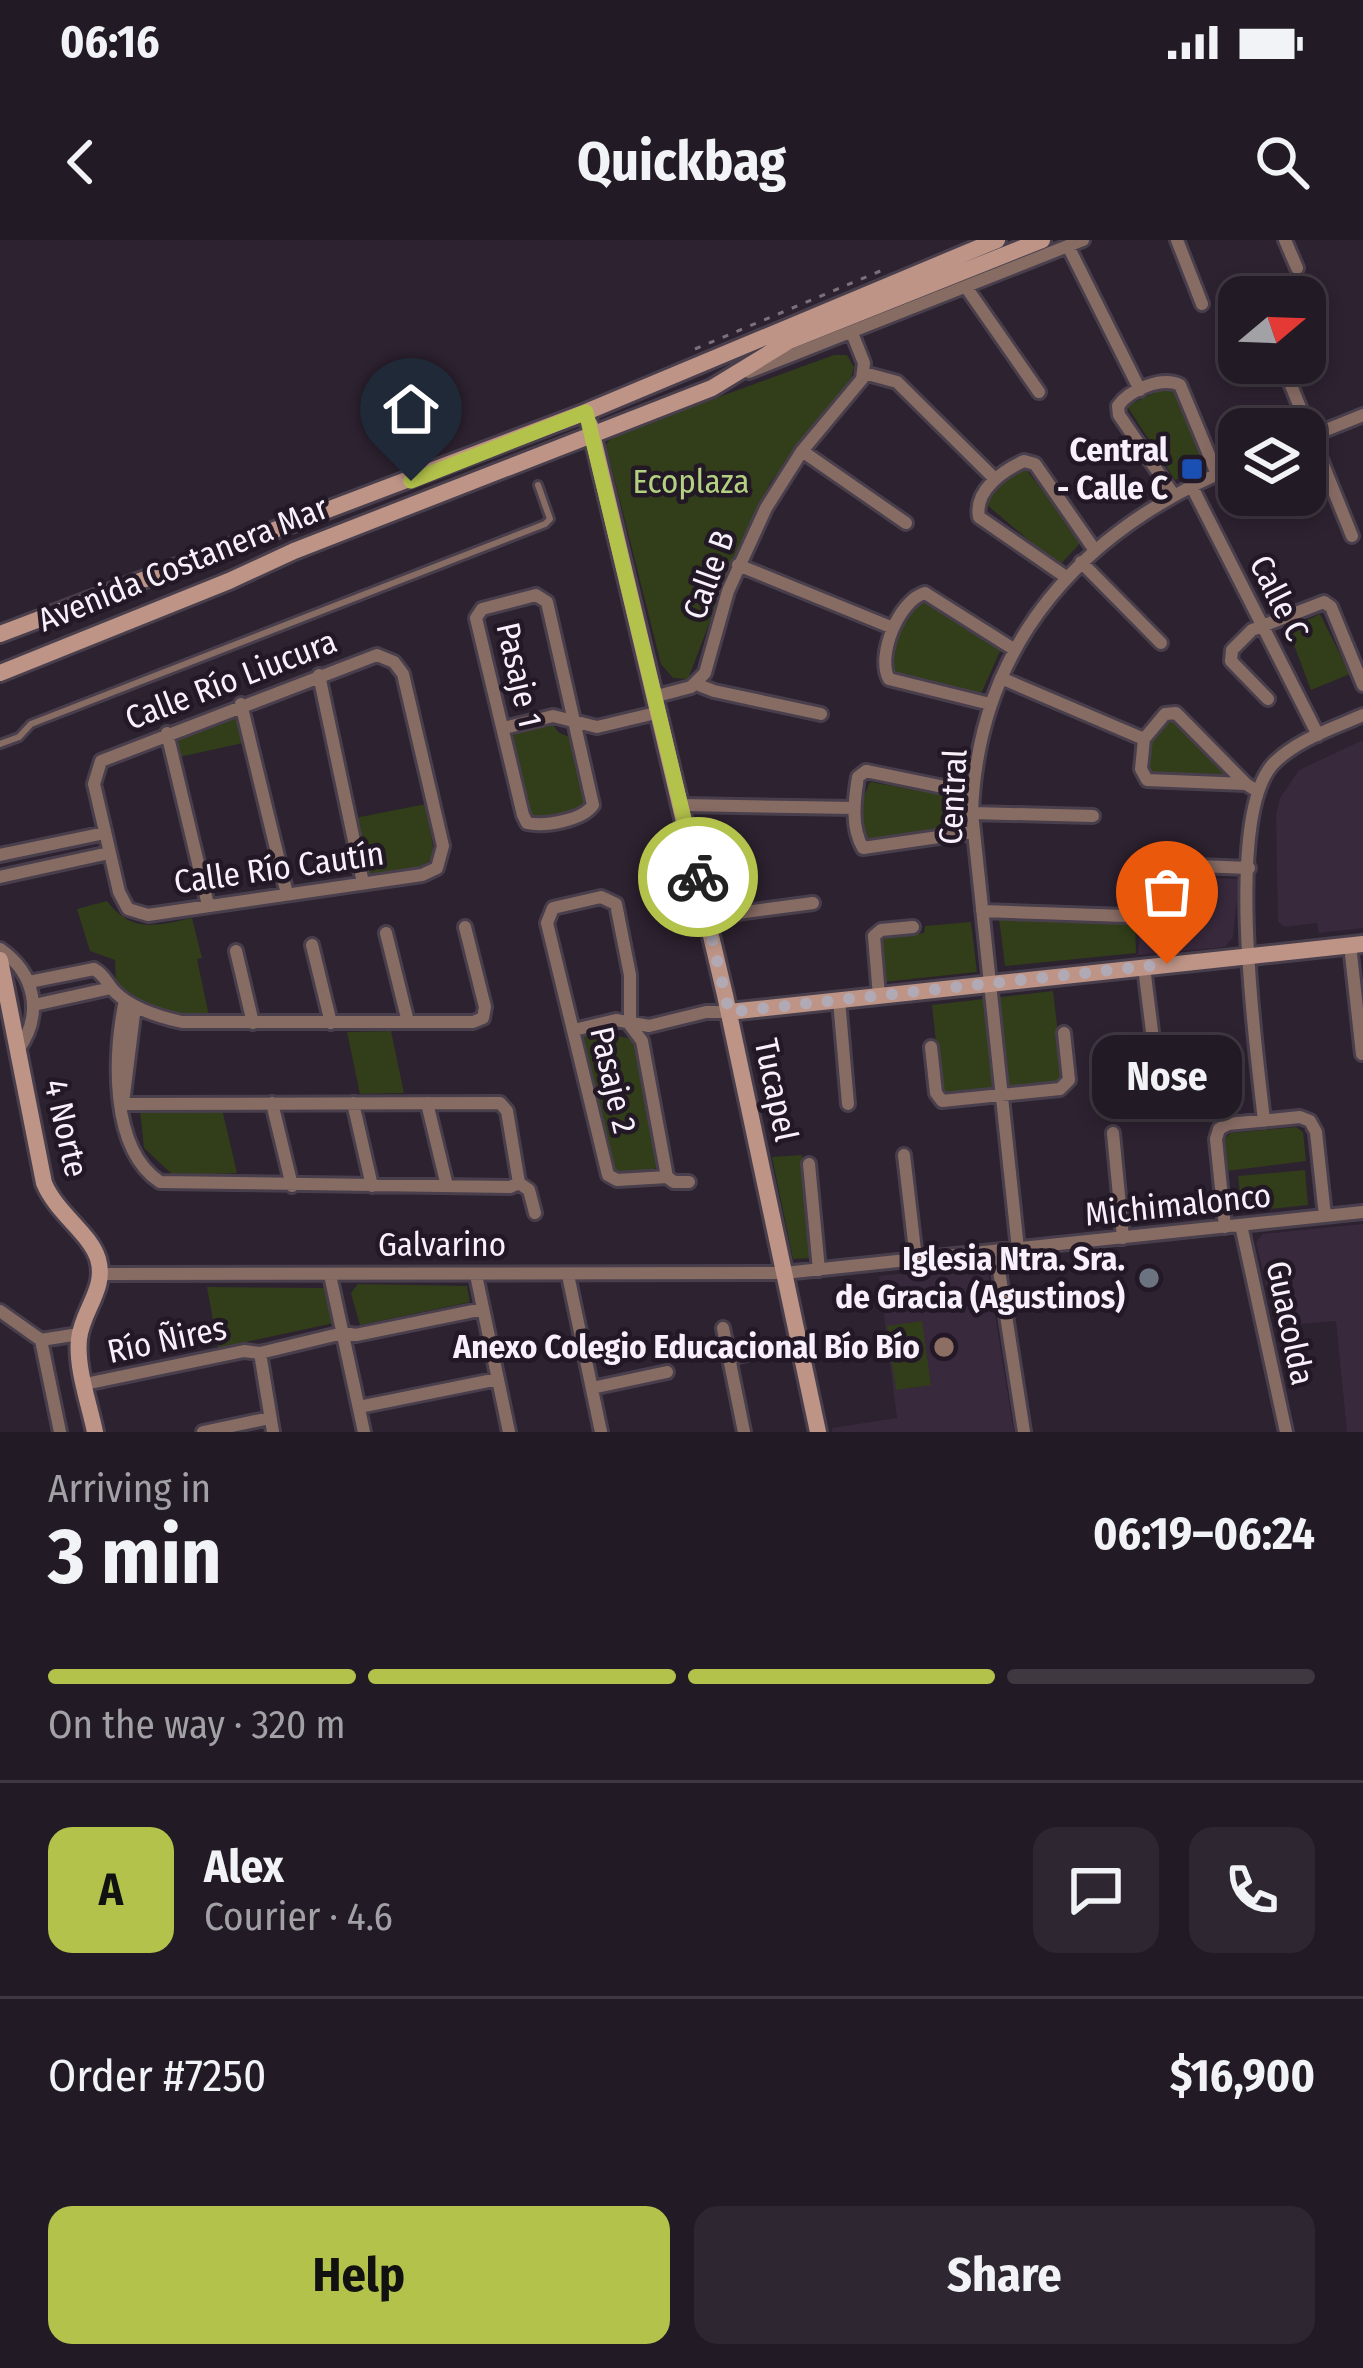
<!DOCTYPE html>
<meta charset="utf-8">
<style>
body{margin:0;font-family:"Fira Sans Condensed",sans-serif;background:#2e2731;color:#f1f3f6;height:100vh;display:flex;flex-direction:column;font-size:45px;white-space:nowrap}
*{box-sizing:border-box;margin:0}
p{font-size:39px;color:#a2a1a6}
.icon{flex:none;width:66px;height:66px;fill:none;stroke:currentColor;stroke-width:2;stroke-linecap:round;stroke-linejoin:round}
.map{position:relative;height:1192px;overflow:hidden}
.panel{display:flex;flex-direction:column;background:#221a24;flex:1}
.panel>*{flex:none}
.needle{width:78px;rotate:71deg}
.fabs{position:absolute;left:1218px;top:36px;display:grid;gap:24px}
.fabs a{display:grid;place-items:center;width:108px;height:108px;border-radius:24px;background:#221a24;box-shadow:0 6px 18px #0003,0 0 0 3px #3f3841;font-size:60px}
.pin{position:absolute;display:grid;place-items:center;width:102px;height:102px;color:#fff;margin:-123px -51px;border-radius:50% 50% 50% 0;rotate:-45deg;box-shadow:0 0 12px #0007}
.pin .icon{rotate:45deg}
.courier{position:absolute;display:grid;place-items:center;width:120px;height:120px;margin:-60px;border:9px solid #b3c24b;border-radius:50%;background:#fff;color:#222;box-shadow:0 3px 15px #0007}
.bubble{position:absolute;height:84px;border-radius:24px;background:#221a24;box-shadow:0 6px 18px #0003,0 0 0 3px #3f3841;font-size:39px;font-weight:700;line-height:84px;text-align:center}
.head em{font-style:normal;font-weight:700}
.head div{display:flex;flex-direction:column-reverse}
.head{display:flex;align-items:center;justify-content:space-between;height:204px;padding:0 48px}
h1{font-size:78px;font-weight:700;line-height:90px}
.bar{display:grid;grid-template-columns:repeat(4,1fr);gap:18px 12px;align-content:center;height:144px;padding:0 48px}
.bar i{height:15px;border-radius:9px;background:#3f3841}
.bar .on{background:#b3c24b}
.bar p{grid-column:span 4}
.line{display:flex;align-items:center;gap:30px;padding:0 48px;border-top:3px solid #3f3841}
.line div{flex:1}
.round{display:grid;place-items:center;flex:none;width:126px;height:126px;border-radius:24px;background:#2e2731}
.cta{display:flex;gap:24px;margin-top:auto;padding:24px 48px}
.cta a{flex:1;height:138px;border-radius:24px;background:#b3c24b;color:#111;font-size:48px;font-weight:700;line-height:138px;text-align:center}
.cta a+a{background:#2e2731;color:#f1f3f6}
.status{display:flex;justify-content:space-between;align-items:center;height:84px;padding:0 60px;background:#221a24;direction:ltr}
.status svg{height:33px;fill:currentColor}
header{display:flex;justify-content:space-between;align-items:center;height:156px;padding:0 48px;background:#221a24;font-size:54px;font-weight:700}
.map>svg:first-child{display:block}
</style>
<div class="status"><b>06:16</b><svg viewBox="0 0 49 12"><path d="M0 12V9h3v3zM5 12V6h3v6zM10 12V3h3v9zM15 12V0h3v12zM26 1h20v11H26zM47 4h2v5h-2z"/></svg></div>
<header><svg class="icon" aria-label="back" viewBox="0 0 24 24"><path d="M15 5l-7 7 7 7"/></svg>Quickbag<svg class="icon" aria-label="search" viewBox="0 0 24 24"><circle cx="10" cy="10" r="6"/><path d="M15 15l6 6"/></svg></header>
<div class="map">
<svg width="1363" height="1192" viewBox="0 0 1363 1192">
<rect width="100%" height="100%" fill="#2d2230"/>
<path fill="#38293c" d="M1363,500V688L1319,693L1317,683L1285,687L1278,682L1276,575L1280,558L1299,530Z
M1145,635L1239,639L1233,697L1225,707L1138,715Z
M1363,984V1192H1347L1336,1081L1276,1086L1256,1002L1263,994Z
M987,1025L1014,1192H832V1188L897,1178L879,1036Z"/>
<path fill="#313e19" d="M834,115H847L854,127L851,138L770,243L727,337L688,439L673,438L661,424L606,205L612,196Z
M1166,147L1173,149L1179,159L1204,226L1175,240L1127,166Z
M1023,226L1083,300L1059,326L986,264L997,248Z
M920,357L1002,407L980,456L893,435L889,427L896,388Z
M1320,374L1350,434L1311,450L1288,389Z
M237,477L243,503L179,517L175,501Z
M1173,477L1228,533L1226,538L1150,534L1146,529L1148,502Z
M551,482L558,492L573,499L589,561L583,568L535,579L528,575L511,501L515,492Z
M870,542L960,557L962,588L866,599L859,567Z
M426,564L435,618L412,631L368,636L355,578Z
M107,661C131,693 156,686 192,678L202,718L197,719L209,776C176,777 141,769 116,745L115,720L90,711L77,669Z
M999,679L1135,684L1136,713L1005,726Z
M971,682L977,732L883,742L879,698L924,693L925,686Z
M1053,751L1063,835L1056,844L950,855L941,849L932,765Z
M613,787L618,796L636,800L659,924L652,932L618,933L613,927L584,797L588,791Z
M391,791L404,853L360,854L347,792Z
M222,869L237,933L174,936L144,908L140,870Z
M1296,887L1303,892L1306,921L1226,931L1224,899L1231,893Z
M802,915L813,1018L793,1019L772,917Z
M1305,930L1308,965L1242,972L1238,936Z
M358,1044L467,1046L470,1062L360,1085L351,1053Z
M207,1047L326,1048L334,1083L218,1108Z
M922,1081L931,1145L896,1150L887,1086Z"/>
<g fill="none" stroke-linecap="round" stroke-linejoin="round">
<defs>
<path id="lane" d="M0,504L19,497L31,484L545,284L550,279L538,245"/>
<path id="street" d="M1177,0L1202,64
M1285,0L1297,28
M1068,6L1140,150
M966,47L1039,152
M1282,123L1352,296
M749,132L1083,0
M864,133L897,142L995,239
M1306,198L1363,175
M802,211L906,283
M1191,245L1318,495
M1173,254L1119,175L1118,166C1129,150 1162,136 1180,145L1217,234
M1081,322L1161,403
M738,325L893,388
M1066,337L979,277C974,251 1002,231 1024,221L1035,224L1094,309
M536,355L547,362L593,565C583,580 545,587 527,583L523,575L476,378L482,369Z
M377,415L394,422L403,434L443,606L437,628L422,635L148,675L128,669L119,652L94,544L101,521Z
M319,435L363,643
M1001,438L1144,499
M696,444L714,451L821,474
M657,456L691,447L705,433L728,351L766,268L802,211L862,139L864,123L852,93
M1268,459L1231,421L1232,410L1252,390L1324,362L1331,367L1363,445
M241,464L287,654
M990,464L889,439C876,416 899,360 925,353L1015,410
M504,488L553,476L597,487L660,472
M167,493L208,665
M1144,499L1141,529L1147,540L1246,544L1257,551
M1144,499L1165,474L1176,473L1245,543
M973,553L866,531L858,537C854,561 851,588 863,608L973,592
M682,565L854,568
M972,573L1093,576
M0,615L105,593
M0,637L109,613
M982,671L1126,676L1138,667L1141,631L1147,624L1249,628
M707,677L813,663
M386,693L408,782
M312,705L331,783
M1350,705L1362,814
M0,709C35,733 44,774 18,810
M236,711L253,783
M1144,727L1157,832
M29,742L94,729C106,736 106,743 115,752C132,769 159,777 182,782H473L483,778L485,767L465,687
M879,756L874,696L881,690L913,687
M125,760C114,814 109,908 160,942L510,947L519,943
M839,760L848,864
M34,765L111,748
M574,790L616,780L649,786L706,772H729
M931,807L936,853L942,861L1060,849L1069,840L1064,793
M123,863L135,766
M272,863L292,946
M353,863L372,946
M427,863L447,946
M122,864L500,863L507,871L519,943L529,950L535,973
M1264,881C1256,807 1224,578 1273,524C1296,500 1334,488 1363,475
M1113,893L1123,998
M904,915L916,1019
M809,924L819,1030
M667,937L642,801L630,785V735L616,664L601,657L553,668L547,683L608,935L617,940L667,937L674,942H689
M1241,985L1286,1192
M1225,987L1216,899L1219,889L1228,884L1300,877L1310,881L1316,892L1325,976
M1018,1009L972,573C978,401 1085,287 1239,225
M996,1011L1024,1192
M100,1034L784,1033L1363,972
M330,1035L364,1192
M476,1035L509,1192
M568,1035L601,1192
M0,1071L41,1100L79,1094
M723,1088L744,1192
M41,1100L60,1192
M260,1113L273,1192
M729,1118L799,1102
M85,1144L244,1111L260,1113L343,1093L356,1095L483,1069
M592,1148L667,1132
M359,1167L498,1139
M203,1192L270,1178"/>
<path id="secondary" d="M590,185L725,755L818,1192
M0,394L586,172L997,0
M0,433L229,341L294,311L712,148L789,101L1042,0
M0,720L44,943C57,974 90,993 98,1019C107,1049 82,1070 79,1099C76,1128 89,1163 95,1192
M729,772L1363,704"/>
</defs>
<use href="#lane" stroke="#493f4c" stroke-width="12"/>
<use href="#street" stroke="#493f4c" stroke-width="18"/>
<use href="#secondary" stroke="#493f4c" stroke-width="22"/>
<path stroke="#7b717e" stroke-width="3" stroke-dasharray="6 9" stroke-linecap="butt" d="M695,109L885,29"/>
<use href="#lane" stroke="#876c64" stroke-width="6"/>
<use href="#street" stroke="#876c64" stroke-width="12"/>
<use href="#secondary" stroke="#be9487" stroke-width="16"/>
</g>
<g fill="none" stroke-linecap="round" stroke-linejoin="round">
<path stroke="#b1a9b4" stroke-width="12" stroke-dasharray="0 21.6" d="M698,637L729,772L1167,724"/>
<path stroke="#b3c24b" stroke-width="15" d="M411,241L586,172L698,637"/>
</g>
<rect fill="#1a4fb4" stroke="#231826" stroke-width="4.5" x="1180" y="217" width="24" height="24" rx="6"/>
<circle fill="#6b7280" stroke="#231826" stroke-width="4.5" cx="1149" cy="1038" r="12"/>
<circle fill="#8d6e63" stroke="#231826" stroke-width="4.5" cx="944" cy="1107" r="12"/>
<g text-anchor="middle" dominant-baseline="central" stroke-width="9" stroke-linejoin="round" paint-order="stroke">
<g font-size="33" font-weight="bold" fill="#f8f1fb" stroke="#231826" text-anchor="end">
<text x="1168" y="210">Central<tspan x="1168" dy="38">- Calle C</tspan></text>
<text x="1125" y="1019">Iglesia Ntra. Sra.<tspan x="1125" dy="38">de Gracia (Agustinos)</tspan></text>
<text x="920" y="1107">Anexo Colegio Educacional Bío Bío</text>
</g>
<g font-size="33" fill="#b3d180" stroke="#231826">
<text x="691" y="242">Ecoplaza</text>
</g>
<g font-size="33" fill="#f8f1fb" stroke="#231826">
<text transform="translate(183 324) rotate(-22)">Avenida Costanera Mar</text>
<text transform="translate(709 335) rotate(-70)">Calle B</text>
<text transform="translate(1279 358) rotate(63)">Calle C</text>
<text transform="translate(519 435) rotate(77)">Pasaje 1</text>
<text transform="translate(231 440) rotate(-21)">Calle Río Liucura</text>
<text transform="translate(953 557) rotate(-87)">Central</text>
<text transform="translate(279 628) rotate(-8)">Calle Río Cautín</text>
<text transform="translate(613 840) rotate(77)">Pasaje 2</text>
<text transform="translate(776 850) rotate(78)">Tucapel</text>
<text transform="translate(66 888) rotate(77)">4 Norte</text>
<text transform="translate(1178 965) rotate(-6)">Michimalonco</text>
<text x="442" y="1005">Galvarino</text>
<text transform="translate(1290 1083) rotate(78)">Guacolda</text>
<text transform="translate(167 1100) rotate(-12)">Río Ñires</text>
</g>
</g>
</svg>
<div class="fabs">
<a><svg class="needle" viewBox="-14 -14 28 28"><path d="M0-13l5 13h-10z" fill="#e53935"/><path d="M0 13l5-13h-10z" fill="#a2a1a6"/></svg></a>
<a><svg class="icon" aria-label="layers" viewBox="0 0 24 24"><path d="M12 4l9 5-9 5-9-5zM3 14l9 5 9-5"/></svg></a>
</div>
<div class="pin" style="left:1167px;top:724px;background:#ea580c"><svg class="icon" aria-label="bag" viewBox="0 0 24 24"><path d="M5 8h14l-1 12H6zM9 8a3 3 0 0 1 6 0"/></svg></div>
<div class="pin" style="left:411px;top:241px;background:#1f2937"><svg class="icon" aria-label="home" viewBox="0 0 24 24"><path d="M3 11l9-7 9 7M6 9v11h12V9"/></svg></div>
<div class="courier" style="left:698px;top:637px"><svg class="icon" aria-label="bike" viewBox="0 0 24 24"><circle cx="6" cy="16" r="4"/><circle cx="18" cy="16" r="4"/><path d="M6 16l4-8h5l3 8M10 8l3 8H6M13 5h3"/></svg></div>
<div class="bubble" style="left:1092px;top:795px;width:150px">Nose</div>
</div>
<section class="panel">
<div class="head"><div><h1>3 min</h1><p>Arriving in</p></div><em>06:19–06:24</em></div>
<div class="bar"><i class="on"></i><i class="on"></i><i class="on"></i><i></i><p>On the way · 320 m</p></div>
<div class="line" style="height:216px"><b class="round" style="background:#b3c24b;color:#111">A</b><div><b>Alex</b><p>Courier · 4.6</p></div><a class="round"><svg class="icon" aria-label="chat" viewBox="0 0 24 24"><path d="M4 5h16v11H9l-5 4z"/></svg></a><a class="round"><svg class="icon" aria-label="phone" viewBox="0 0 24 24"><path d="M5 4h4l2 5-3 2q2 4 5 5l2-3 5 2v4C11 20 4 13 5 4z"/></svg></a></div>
<div class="line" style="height:156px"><div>Order #7250</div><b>$16,900</b></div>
<div class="cta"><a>Help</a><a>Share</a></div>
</section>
